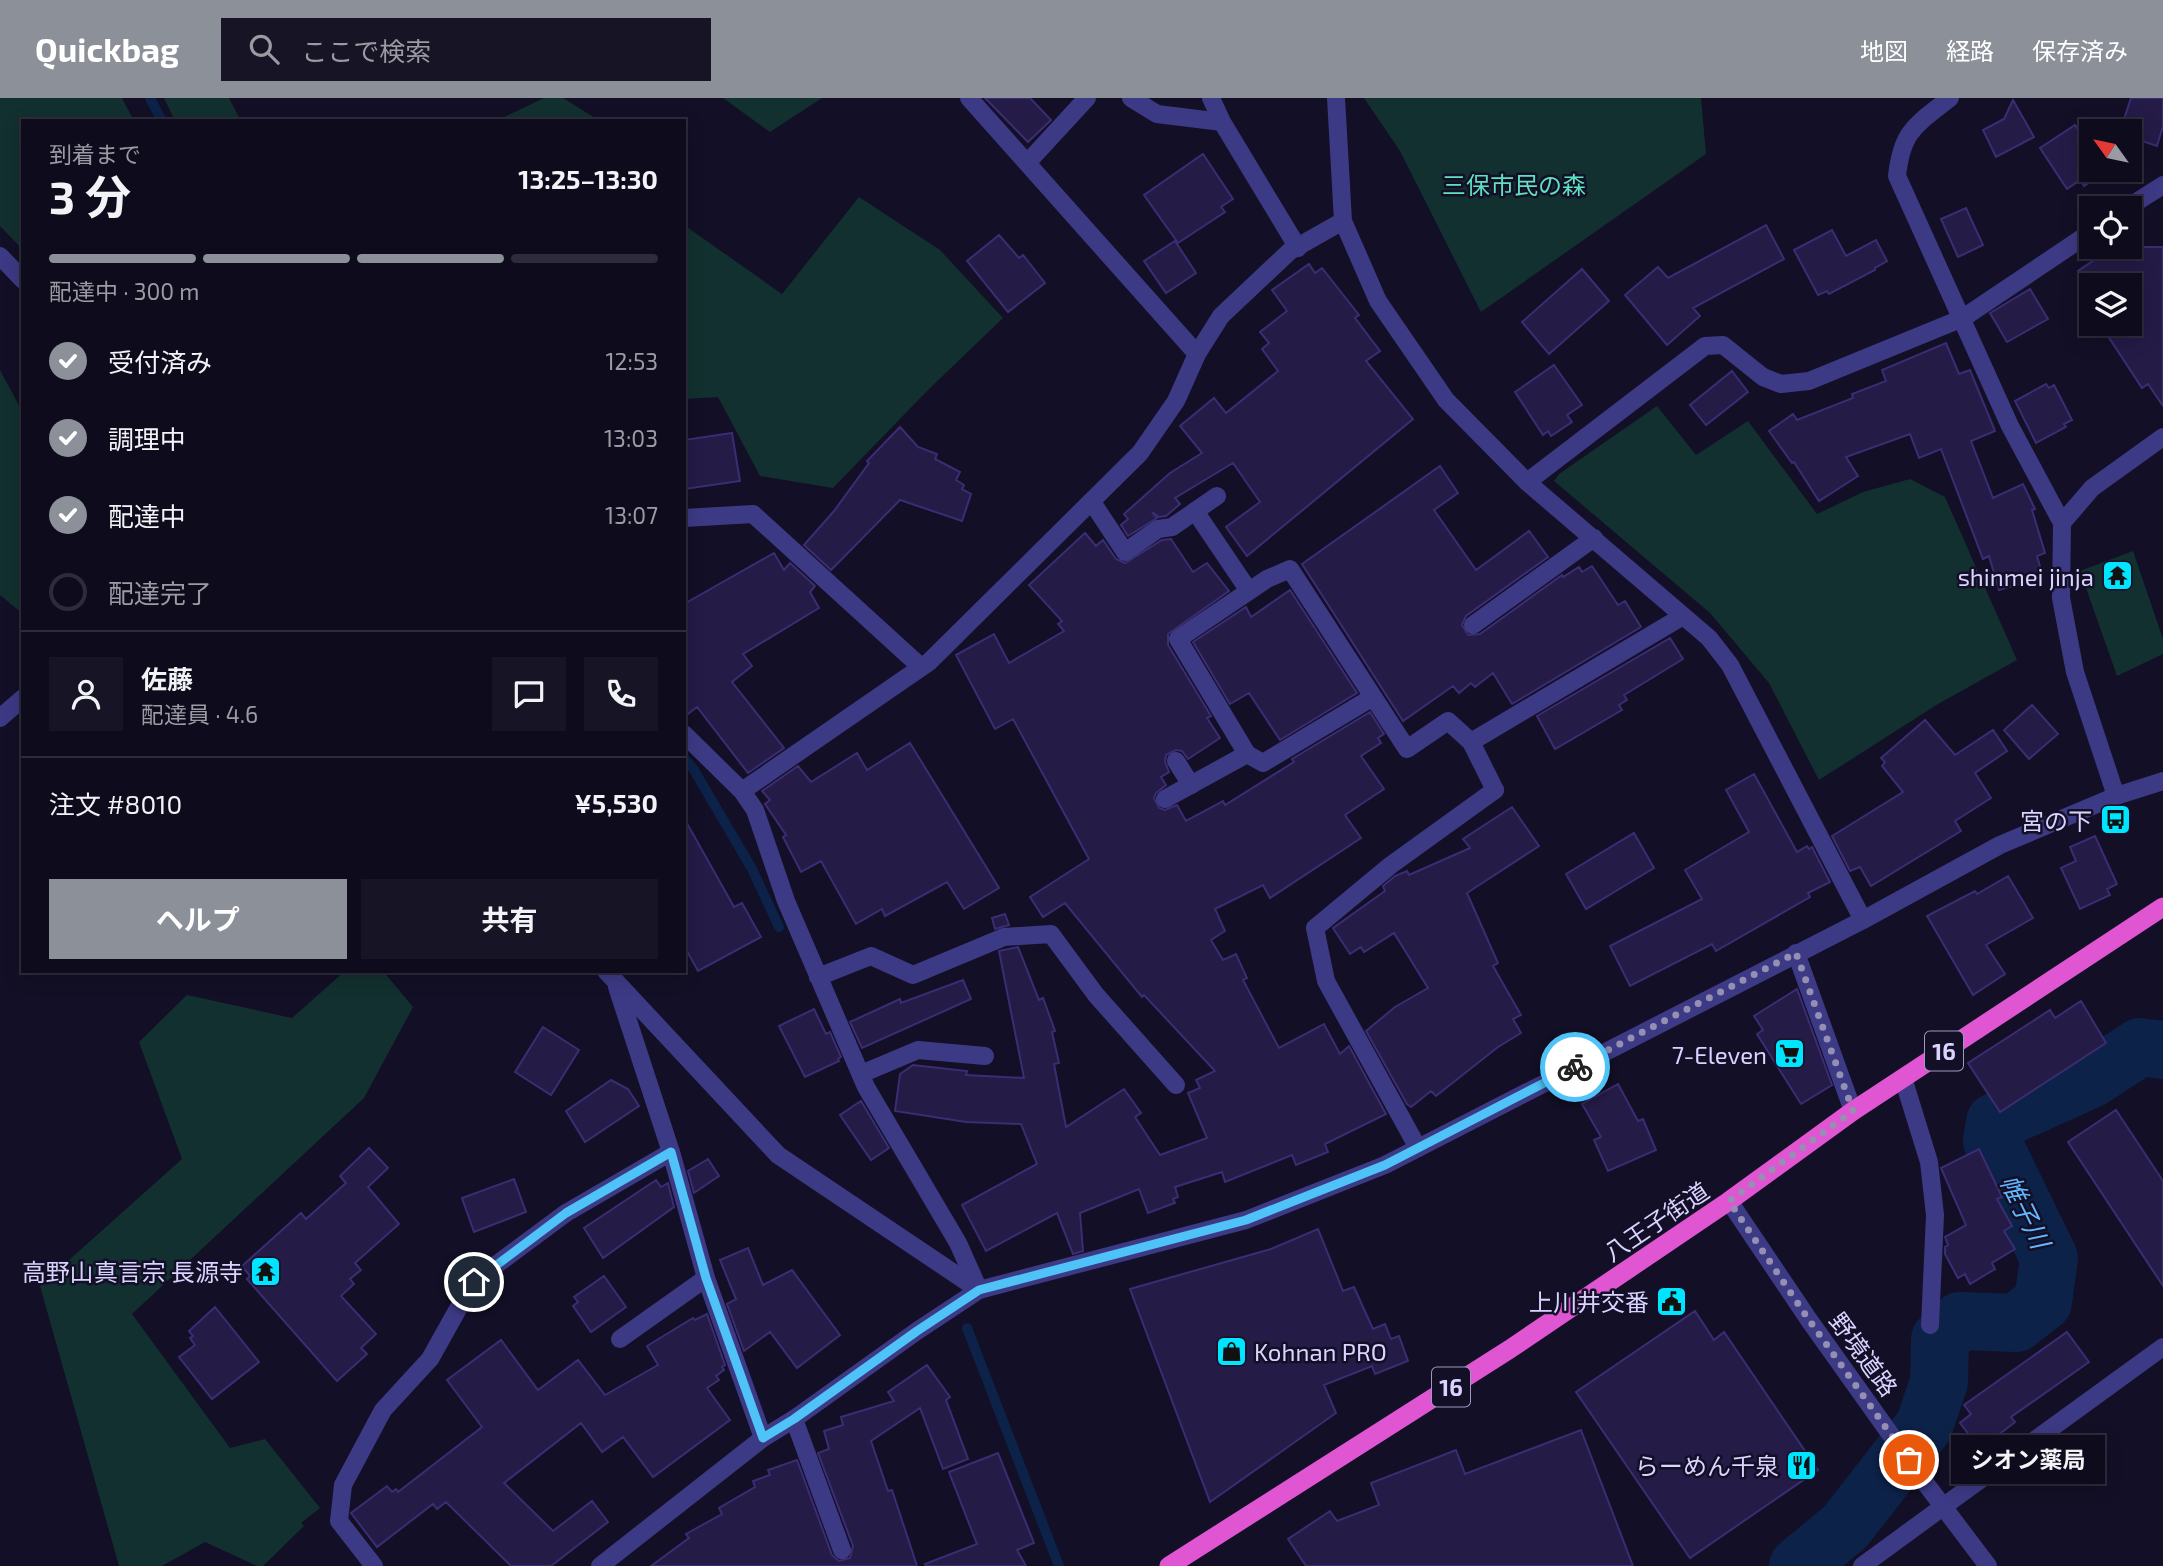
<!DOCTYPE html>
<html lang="ja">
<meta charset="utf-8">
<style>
body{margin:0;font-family:"Exo 2","Noto Sans JP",sans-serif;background:#171425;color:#f1f3f6;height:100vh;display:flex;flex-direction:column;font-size:26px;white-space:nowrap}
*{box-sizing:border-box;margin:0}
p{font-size:23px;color:#9b9ba3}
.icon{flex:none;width:38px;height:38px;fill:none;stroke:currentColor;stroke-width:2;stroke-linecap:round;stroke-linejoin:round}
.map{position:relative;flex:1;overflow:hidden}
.sheet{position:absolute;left:21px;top:21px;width:665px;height:854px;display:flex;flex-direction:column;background:#0e0b1c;border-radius:0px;box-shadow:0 4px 18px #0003,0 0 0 2px #2e2b3b}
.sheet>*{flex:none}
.needle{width:46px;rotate:303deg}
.controls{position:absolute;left:2079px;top:21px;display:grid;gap:14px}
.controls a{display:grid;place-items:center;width:63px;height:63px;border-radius:0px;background:#0e0b1c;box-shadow:0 4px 18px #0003,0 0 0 2px #2e2b3b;font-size:35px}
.pin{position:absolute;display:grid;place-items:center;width:60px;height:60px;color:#fff;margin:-30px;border:4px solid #fff;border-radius:50%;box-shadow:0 2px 7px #0007}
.courier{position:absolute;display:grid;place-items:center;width:70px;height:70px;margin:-35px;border:5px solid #4fc3f7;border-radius:50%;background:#fff;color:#222;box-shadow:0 2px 9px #0007}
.bubble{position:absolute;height:49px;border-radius:0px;background:#0e0b1c;box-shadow:0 4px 18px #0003,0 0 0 2px #2e2b3b;font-size:23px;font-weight:700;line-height:49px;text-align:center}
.overview em{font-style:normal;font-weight:700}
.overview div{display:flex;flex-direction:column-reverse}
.overview{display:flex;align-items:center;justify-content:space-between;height:119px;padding:0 28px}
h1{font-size:46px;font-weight:700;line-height:52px}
.bar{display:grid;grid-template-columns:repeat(4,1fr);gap:10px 7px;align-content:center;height:84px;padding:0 28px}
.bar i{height:9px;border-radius:5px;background:#2e2b3b}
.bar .active{background:#8c9099}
.bar p{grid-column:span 4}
.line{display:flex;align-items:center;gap:18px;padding:0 28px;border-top:2px solid #2e2b3b}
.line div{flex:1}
.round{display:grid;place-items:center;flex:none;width:74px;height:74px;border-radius:0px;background:#171425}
ol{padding:0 28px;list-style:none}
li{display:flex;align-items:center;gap:21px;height:77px}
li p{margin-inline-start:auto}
li .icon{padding:7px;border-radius:50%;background:#8c9099;color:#fff;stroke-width:4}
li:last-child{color:#9b9ba3}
li i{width:38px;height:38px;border:4px solid #2e2b3b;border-radius:50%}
.button{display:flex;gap:14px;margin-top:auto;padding:14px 28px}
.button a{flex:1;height:80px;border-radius:0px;background:#8c9099;color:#fff;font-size:28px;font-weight:700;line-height:80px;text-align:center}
.button a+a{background:#171425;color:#f1f3f6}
header{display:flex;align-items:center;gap:42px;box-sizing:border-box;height:98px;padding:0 35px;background:#8c9099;color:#fff}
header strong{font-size:33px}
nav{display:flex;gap:38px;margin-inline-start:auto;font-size:24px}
.search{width:490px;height:63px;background:#171425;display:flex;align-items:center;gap:18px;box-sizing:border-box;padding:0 24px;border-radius:0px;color:#9b9ba3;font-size:26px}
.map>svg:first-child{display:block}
</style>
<header>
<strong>Quickbag</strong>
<div class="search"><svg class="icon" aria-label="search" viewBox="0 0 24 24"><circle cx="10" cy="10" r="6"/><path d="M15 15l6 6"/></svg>ここで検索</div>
<nav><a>地図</a><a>経路</a><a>保存済み</a></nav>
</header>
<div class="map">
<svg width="2163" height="1468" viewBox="0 0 2163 1468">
<rect width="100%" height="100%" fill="#130f26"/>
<path fill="#12302f" d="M0,0H122L134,23H23V152L0,128Z
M164,0H229L241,23H175Z
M544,0H563L600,23H496Z
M723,0H822L770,34Z
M1364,0H1701L1706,56L1481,214L1400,53Z
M859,99L940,152L1003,220L927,293L833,390L760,378L718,299L684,301V127L782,196Z
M0,272L23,315V516L0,497Z
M1657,308L1696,357L1748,323L1817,416L1863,394L1910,381L1945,399L2017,562L1938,606L1819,682L1769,585L1710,515L1554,383L1559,376Z
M2133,453L2163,541V556L2117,578L2080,473Z
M345,873H383L413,909L364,1000L132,1216L230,1350L265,1341L320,1410L301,1425L304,1428L263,1468H257L205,1444L162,1468H119L40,1188L182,1061L139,944L187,897L292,920Z"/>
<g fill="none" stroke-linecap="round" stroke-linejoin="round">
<path stroke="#0c2248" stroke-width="10" d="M150,0L162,23
M684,660L694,672L752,771L779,829
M967,1230L1059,1468"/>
<path stroke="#0c2248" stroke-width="58" d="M1798,1468L1845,1429L1924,1328L1939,1284L1940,1241L1960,1223L2016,1225L2043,1204L2049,1160L1992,1043L1995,1024L2091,981L2140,949L2163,952"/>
</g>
<path fill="#241b47" stroke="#3b2d73" stroke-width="2" d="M985,0H1030L1051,22L1028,44Z
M2131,0H2163V28L2157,48L2130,39V33H2120Z
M2013,2L2034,39L1996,59L1983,32L2004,21Z
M2075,27L2091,52V72L2106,73L2084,88L2080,82L2067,91L2040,50Z
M1203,56L1233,101L1221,109L1225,114L1178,145L1144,97Z
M1966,110L1983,147L1958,159L1941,121Z
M1766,127L1784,161L1693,210L1700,218L1667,247L1625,197L1658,169L1668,180Z
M1832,132L1846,158L1876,142L1887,163L1875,170V172L1829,196L1827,193L1818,197L1794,152Z
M999,137L1019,160L1023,157L1045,185L1008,214L967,163Z
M1175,143L1196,175L1166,195L1144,163Z
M2113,149H2163V308L2148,286L2142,290L2100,226H2130V187H2091V196L2081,182L2084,181L2078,173Z
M1309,166L1315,175L1322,170L1359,217L1355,220L1380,253L1366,263L1413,321L1247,458L1226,429L1260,404L1233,365L1175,400L1180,406L1166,418L1159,419L1152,414L1157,420L1128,438L1121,427L1128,421L1124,416L1170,375L1202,355L1180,328L1214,300L1226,315L1278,273L1262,251L1269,245L1260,234L1287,213L1272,192Z
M1582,171L1609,203L1549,256L1522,224Z
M2030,191L2048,221L2007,244L1990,215Z
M1946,245L1959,276L1970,272L1995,333L1971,343L1993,400L2023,386L2035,411L2032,412L2045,455L2037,458L2043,479L1999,492L1989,458L1983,461L1941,351L1919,360L1910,336L1846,359L1858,378L1819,403L1794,364L1792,365L1769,333L1793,316L1797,322L1853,300L1852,296L1886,283L1882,272Z
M1554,267L1582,307L1567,317L1572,324L1551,338L1548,333L1543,337L1515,294Z
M1732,273L1748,294L1706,327L1690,307Z
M2046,286L2049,290L2054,287L2072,322L2064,326L2066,329L2036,345L2015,303Z
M900,329L918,349L937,356L935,361L960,374L956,382L964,387L962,391L971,396L962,423L900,402L831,472L804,447L834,413L869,365L867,363Z
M732,335L740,383L684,391V342Z
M1440,368L1458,395L1434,412L1476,472L1529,433L1548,459L1466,518L1462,527L1468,537L1480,536L1562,477L1563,479L1579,469L1582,474L1592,468L1618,507L1625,503L1641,529L1512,606L1493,575L1475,589L1471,585L1459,595L1453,588L1403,623L1302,466Z
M1085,435L1096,448L1103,442L1116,461L1125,465L1162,442L1171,441L1193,474L1207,465L1229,493L1168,536V547L1211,618L1207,620L1220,640L1188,661L1182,653L1176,652L1166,657L1165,664L1169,674L1161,679L1166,687L1156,695L1154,700L1159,710L1165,712L1177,707L1186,723L1223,703L1225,707L1294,664L1292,661L1370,614L1384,636L1378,640L1381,645L1361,658L1384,691L1345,717L1361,740L1270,800L1263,787L1215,811L1225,833L1211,842L1223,862L1236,856L1247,880L1243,882L1279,950L1324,926L1340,956L1349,948L1386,1016L1325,1046L1328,1054L1296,1067L1292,1057L1225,1084L1222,1074L1175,1089L1178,1099L1173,1101L1175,1105L1148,1115L1139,1091L1080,1115L1083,1153L1073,1156L1057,1115L986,1153L962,1107L1037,1066L1021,1026L966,1024L895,1013L900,976L913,967L967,973L966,977L1024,980L999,853L1018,849L1039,902L1043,900L1055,933L1052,934L1059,965L1054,966L1066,1029L1124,991L1141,1015L1135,1019L1160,1057L1207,1040L1188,995L1200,990L1196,982L1215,973L1144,897L1142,899L1065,805L1043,819L1030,799L1089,761L1013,621L995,631L956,557L994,536L1009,565L1064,533L1058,526L1062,523L1029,487Z
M774,455L784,472L790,465L815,488L810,494L819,510L743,556L752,568L732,584L784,650L748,675L697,609L684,619V506Z
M1290,492L1357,595L1280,642L1249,595L1230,606L1193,544L1246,509L1251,519Z
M1670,540L1683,561L1624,597L1627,602L1619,607L1622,612L1555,651L1537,618Z
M2032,607L2058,636L2029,661L2004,632Z
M1925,622L1955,657L1993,632L2007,653L1975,675L1991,700L1955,723L1961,733L1871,788L1860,769L1850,773L1832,738L1903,694L1882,668L1885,664L1881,660Z
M910,645L999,790L964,811L947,784L885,818L882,811L856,826L821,763L801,774L783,739L786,737L765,706L770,702L762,693L798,668L811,684L857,655L867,672Z
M1754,676L1797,754L1807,748L1809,751L1812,749L1830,784L1808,795L1810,799L1716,853L1712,846L1630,888L1610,848L1702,801L1685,772L1749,734L1726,692Z
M1512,709L1539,748L1467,795L1498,865L1493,868L1521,917L1513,921L1521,935L1498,949L1436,998L1431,993L1411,1009L1407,1006L1366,933L1395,909L1428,890L1394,835L1364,854L1361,849L1350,856L1333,830L1385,793L1383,788L1395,778L1407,773L1409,777L1470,750L1463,741Z
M684,720L734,809L742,805L761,839L698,873L684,848Z
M1634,735L1654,770L1586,811L1566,776Z
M2095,738L2117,786L2107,791L2110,797L2080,811L2061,770L2076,763L2070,749Z
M2008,778L2033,820L1986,847L2005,876L1973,897L1927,818L1975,793L1977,796Z
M1005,816L1009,827L995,831L992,820Z
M963,882L971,901L862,950L850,924L900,901L901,905Z
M1797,891L1832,987L1801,1006L1757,936L1763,932L1754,918Z
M2081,903L2106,945L2000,1014L1968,965L2050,912L2055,920Z
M814,911L826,936L830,934L841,959L838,961L839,963L805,979L779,928Z
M543,929L579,952L551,997L515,974Z
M611,982L628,991L639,1008L585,1044L566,1013Z
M1618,986L1638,1023L1643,1021L1656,1052L1608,1073L1594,1042L1601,1039L1582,1006Z
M861,1003L889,1050L871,1062L840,1017Z
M2116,1012L2163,1083V1188L2068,1044Z
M369,1050L388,1070L368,1089L399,1126L355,1165L361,1172L350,1181L354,1186L341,1198L376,1236L361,1250L367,1256L337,1283L247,1181L250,1178L242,1168L301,1115L306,1121L346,1085L340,1078Z
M1979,1051L2002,1099L1997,1101L2012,1128L2004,1133L2015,1151L1992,1165L1995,1171L1970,1186L1965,1176L1958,1180L1945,1156V1149L1948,1147L1945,1139L1966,1127L1941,1070Z
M708,1061L719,1078L694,1095L688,1073Z
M514,1081L526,1114L474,1134L462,1100Z
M656,1082L661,1089L668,1085L674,1109L603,1160L584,1130Z
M1318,1131L1343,1193L1354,1189L1373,1231L1385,1226L1391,1241L1399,1238L1408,1263L1375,1276L1372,1268L1324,1287L1336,1315L1210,1404L1130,1191L1271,1151Z
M748,1150L763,1187L792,1172L840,1237L797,1270L770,1234L744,1253L727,1206L736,1201L720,1162Z
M604,1178L626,1209L591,1234L573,1208L578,1204L574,1199Z
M215,1209L259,1264L212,1301L179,1259L195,1247L190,1240L193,1238L189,1233Z
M1695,1213L1714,1242L1724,1234L1818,1372L1690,1460L1576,1294Z
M707,1216L725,1267L722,1269L724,1272L716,1278L719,1282L707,1290L730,1322L653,1379L623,1339L602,1354L581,1325L504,1385L553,1433L592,1403L608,1424L551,1468H511L446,1404L437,1411L433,1406L377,1449L351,1415L387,1388L392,1394L396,1391L398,1394L482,1329L447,1282L501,1242L538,1292L578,1262L605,1297L658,1267L647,1248L693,1220L695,1222Z
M2067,1234L2089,1264L2011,1319L2015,1324L1980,1351L1960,1325L1971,1316L1964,1307Z
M927,1267L950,1299L946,1302L968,1361L943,1371L920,1310L871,1343L888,1393L892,1392L917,1468H651L689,1440L686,1436L722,1416L719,1410L755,1389L753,1383L770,1377L768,1372L797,1362L832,1457L839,1463L850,1460L853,1448L818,1355L829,1351L824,1333L843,1327L841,1319L894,1303L888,1294Z
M1581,1332L1633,1468H1306L1288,1441L1330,1413L1337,1423L1379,1407L1371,1385L1456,1352L1465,1376Z
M998,1355L1034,1445L1017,1452L1026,1468H926L925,1466L977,1446L949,1374Z"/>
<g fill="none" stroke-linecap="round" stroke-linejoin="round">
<path stroke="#3d3a85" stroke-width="18" d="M969,0L1197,256
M1131,0L1157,16L1222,24
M1211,0L1222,24L1298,150
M1950,0C1916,27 1902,32 1897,78L2010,328L2062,425
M1028,64L1087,0
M2127,110L2163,87
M1527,384L1705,248L1723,247L1763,279L1781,286L1809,283L1963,220L2091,134
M1092,404L1125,454L1158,431L1172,429L1217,398
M1473,527L1594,440
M0,620L23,600
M1176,663L1191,687
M861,976L918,952L985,958
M1903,980L1929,1064L1935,1117L1930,1227
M1418,1050L1326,883L1315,830L1391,767L1495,692
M620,1241L706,1180
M794,1321L842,1452"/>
<path stroke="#3d3a85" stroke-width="18" d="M1336,0L1343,123L1378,203L1446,302L1527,384L1709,540L1730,567L1863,822
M0,158L23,182
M1195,413L1249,493
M684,420L753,416L921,569
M684,636L742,693L755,712L786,803L866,989L958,1145L979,1192
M1471,644L1683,518
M1247,656L1178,541L1267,481L1290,471L1407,651L1448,623L1471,644L1495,692
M742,693L929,564L1140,355L1176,303L1197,256L1221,218L1290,153L1343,123
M2116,698L2075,574L2061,500L2062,425L2092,390L2163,339
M1165,701L1247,656L1263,665L1373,599
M1796,855L1853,1013
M606,873L778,1057L979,1192
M818,879L871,858L913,877L1004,839L1051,836L1096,897L1176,987
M617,889L671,1054L706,1180L763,1340
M1944,1408L2163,1249
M374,1468L339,1423L343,1387L383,1312L430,1261L473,1184L566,1115L671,1054"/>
<path stroke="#3d3a85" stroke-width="18" d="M1729,1103L1809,1222L1923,1382L1988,1468
M600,1468L763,1340L794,1321L917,1233L979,1192L1246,1122L1385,1067L1863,822L2000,747L2116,698L2163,683
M1862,1468L1944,1408"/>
<path stroke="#e055d1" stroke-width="19" d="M1169,1468L1510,1251L1729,1103L1853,1013L2163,809"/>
</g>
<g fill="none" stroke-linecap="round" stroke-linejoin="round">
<path stroke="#948fb3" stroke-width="7" stroke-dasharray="0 12.6" d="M1575,969L1796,855L1853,1013L1729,1103L1809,1222L1909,1362"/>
<path stroke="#4fc3f7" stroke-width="9" d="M474,1184L566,1115L671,1054L706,1180L763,1340L794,1321L917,1233L979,1192L1246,1122L1385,1067L1575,969"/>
</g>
<defs>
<symbol id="temple-square" viewBox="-11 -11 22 22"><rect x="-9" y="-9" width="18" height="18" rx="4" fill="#00e5ff" stroke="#130f26"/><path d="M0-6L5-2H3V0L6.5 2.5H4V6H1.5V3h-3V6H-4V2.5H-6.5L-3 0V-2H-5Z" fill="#111"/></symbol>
<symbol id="bus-square" viewBox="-11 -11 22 22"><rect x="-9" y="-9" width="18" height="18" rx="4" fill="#00e5ff" stroke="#130f26"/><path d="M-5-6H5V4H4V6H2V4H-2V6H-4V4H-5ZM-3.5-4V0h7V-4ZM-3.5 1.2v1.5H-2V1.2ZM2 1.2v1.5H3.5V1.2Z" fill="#111"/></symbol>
<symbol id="supermarket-square" viewBox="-11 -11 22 22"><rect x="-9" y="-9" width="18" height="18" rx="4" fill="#00e5ff" stroke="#130f26"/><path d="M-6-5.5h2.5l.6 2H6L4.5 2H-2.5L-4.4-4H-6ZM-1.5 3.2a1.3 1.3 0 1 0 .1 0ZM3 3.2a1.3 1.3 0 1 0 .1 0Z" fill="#111"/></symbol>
<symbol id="civic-square" viewBox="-11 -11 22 22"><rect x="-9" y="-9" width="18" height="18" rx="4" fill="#00e5ff" stroke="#130f26"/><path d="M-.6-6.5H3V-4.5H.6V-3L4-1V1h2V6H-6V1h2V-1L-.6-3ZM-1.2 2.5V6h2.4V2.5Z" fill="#111"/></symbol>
<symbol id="shop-square" viewBox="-11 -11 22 22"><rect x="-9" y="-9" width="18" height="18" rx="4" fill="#00e5ff" stroke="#130f26"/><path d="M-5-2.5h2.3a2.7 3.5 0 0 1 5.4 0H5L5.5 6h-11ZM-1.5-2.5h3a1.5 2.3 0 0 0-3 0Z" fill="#111"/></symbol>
<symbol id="restaurant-square" viewBox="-11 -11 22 22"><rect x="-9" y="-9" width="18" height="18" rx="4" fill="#00e5ff" stroke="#130f26"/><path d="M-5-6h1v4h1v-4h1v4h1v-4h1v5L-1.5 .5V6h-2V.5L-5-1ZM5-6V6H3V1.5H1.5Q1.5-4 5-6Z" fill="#111"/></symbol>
</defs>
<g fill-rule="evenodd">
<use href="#temple-square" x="2100" y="460" width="35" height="35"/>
<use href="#bus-square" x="2098" y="704" width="35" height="35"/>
<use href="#supermarket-square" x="1772" y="938" width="35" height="35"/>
<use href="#temple-square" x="248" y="1156" width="35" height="35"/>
<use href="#civic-square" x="1654" y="1186" width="35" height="35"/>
<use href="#shop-square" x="1214" y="1236" width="35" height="35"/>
<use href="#restaurant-square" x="1784" y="1350" width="35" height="35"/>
</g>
<g text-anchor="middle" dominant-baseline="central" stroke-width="5" stroke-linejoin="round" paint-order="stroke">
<g fill="#130f26" stroke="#9e99be" stroke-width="2">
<rect x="1925" y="933.5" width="38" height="39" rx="5"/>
<rect x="1432" y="1269.5" width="38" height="39" rx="5"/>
</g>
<g font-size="23" font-weight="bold" fill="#d9d4ff">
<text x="1944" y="953">16</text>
<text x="1451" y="1289">16</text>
</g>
<g font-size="24" fill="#5fe0c0" stroke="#130f26">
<text x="1514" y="86">三保市民の森</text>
</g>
<g font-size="24" fill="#d9d4ff" stroke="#130f26" text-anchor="end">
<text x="2094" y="478">shinmei jinja</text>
<text x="2092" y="722">宮の下</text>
<text x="1767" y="956">7-Eleven</text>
<text x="243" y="1173">高野山真言宗 長源寺</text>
<text x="1649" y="1203">上川井交番</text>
<text x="1254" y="1253" text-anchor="start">Kohnan PRO</text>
<text x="1779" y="1367">らーめん千泉</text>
</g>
<g font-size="24" fill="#d9d4ff" stroke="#130f26">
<text transform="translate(1656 1123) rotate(-34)">八王子街道</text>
<text transform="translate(1864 1256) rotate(54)">野境道路</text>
</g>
<g font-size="26" font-style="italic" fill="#62b6ff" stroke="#130f26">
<text transform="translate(2026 1113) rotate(64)">帷子川</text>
</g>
</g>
</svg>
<div class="controls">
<a><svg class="needle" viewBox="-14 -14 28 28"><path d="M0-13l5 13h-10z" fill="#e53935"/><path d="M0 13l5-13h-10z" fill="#9b9ba3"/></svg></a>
<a><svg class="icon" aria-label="locate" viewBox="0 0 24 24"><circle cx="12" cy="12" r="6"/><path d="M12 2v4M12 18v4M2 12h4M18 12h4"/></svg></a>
<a><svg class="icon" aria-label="layers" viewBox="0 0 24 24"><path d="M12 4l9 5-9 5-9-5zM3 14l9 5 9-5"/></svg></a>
</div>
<div class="pin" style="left:1909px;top:1362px;background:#ea580c"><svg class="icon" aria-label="bag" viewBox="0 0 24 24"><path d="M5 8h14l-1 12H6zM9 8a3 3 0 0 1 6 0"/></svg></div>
<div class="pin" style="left:474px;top:1184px;background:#1f2937"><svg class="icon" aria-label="home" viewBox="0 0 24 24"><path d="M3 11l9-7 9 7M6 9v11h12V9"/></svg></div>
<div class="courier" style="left:1575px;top:969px"><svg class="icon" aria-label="bike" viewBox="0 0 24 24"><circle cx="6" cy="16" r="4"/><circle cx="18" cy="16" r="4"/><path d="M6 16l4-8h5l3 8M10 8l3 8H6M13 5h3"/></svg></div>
<div class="bubble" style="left:1951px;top:1337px;width:154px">シオン薬局</div>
<section class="sheet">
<div class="overview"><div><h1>3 分</h1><p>到着まで</p></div><em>13:25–13:30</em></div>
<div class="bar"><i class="active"></i><i class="active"></i><i class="active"></i><i></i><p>配達中 · 300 m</p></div>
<ol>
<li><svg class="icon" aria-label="check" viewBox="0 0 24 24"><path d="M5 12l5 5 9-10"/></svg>受付済み<p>12:53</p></li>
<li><svg class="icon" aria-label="check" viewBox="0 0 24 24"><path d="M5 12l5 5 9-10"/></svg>調理中<p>13:03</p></li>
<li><svg class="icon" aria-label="check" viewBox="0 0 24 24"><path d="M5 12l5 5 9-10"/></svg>配達中<p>13:07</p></li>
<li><i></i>配達完了</li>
</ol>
<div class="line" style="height:126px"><a class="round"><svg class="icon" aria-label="person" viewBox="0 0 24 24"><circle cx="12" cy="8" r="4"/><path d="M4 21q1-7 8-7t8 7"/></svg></a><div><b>佐藤</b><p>配達員 · 4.6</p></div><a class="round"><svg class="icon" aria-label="chat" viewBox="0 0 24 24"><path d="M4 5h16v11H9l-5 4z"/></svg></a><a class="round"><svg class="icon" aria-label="phone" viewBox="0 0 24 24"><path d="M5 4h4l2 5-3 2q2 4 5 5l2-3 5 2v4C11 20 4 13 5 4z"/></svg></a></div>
<div class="line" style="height:91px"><div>注文 #8010</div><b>¥5,530</b></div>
<div class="button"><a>ヘルプ</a><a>共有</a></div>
</section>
</div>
